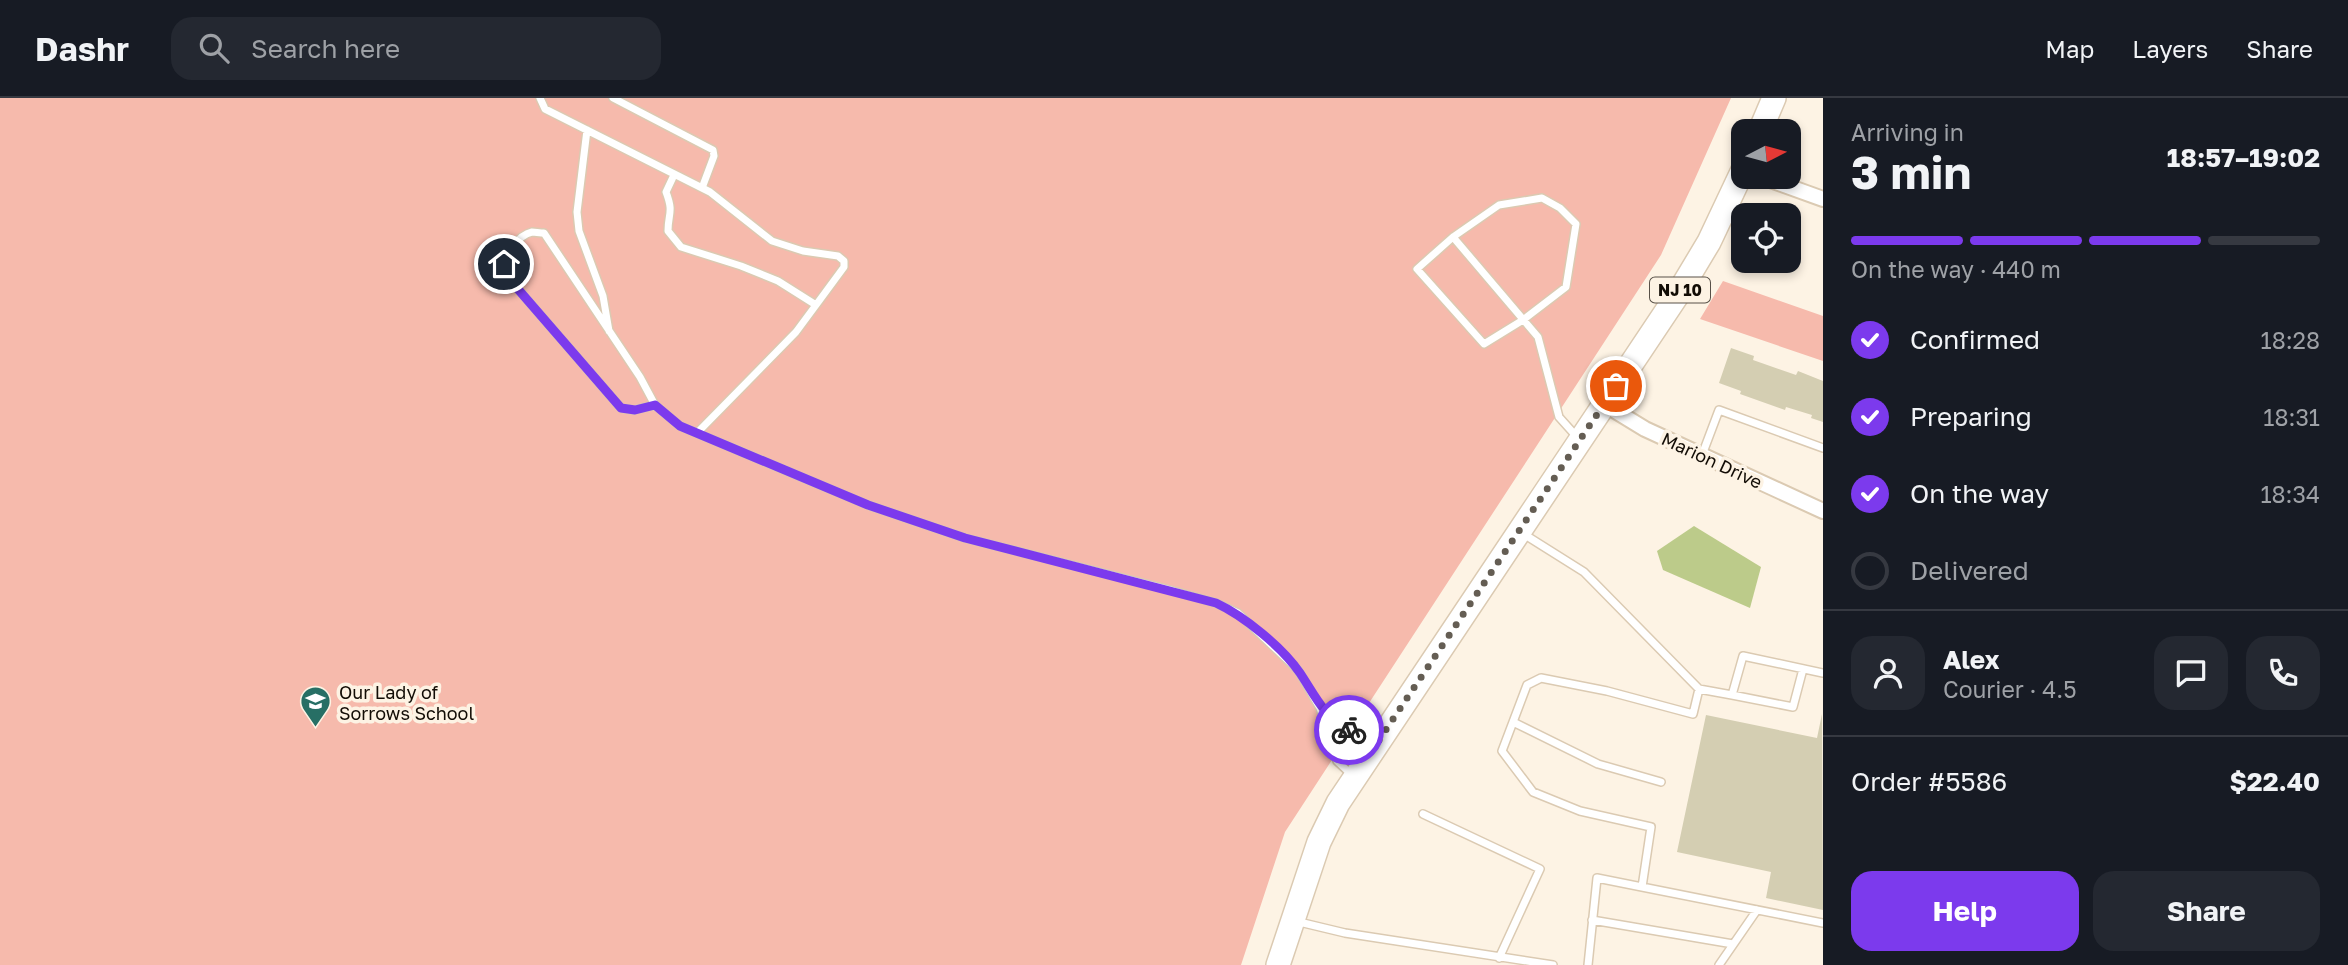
<!DOCTYPE html>
<meta charset="utf-8">
<style>
body{margin:0;font-family:"Golos Text",sans-serif;background:#242831;color:#f1f3f6;height:100vh;display:flex;flex-direction:column;font-size:26px;white-space:nowrap}
*{box-sizing:border-box;margin:0}
p{font-size:23px;color:#9ea1a6}
.icon{flex:none;width:38px;height:38px;fill:none;stroke:currentColor;stroke-width:2;stroke-linecap:round;stroke-linejoin:round}
.map{position:relative;flex:1;overflow:hidden}
.side{display:flex;flex-direction:column;background:#171b24;width:525px}
.side>*{flex:none}
.needle{width:46px;rotate:84deg}
.tools{position:absolute;left:1731px;top:21px;display:grid;gap:14px}
.tools a{display:grid;place-items:center;width:70px;height:70px;border-radius:14px;background:#171b24;box-shadow:0 4px 10px #0003;font-size:35px}
.pin{position:absolute;display:grid;place-items:center;width:60px;height:60px;color:#fff;margin:-30px;border:4px solid #fff;border-radius:50%;box-shadow:0 2px 7px #0007}
.courier{position:absolute;display:grid;place-items:center;width:70px;height:70px;margin:-35px;border:5px solid #7c3aed;border-radius:50%;background:#fff;color:#222;box-shadow:0 2px 9px #0007}
.head em{font-style:normal;font-weight:700}
.head div{display:flex;flex-direction:column-reverse}
.head{display:flex;align-items:center;justify-content:space-between;height:119px;padding:0 28px}
h1{font-size:46px;font-weight:700;line-height:52px}
.bar{display:grid;grid-template-columns:repeat(4,1fr);gap:10px 7px;align-content:center;height:84px;padding:0 28px}
.bar i{height:9px;border-radius:5px;background:#363941}
.bar .active{background:#7c3aed}
.bar p{grid-column:span 4}
.line{display:flex;align-items:center;gap:18px;padding:0 28px;border-top:2px solid #363941}
.line div{flex:1}
.round{display:grid;place-items:center;flex:none;width:74px;height:74px;border-radius:21px;background:#242831}
ol{padding:0 28px;list-style:none}
li{display:flex;align-items:center;gap:21px;height:77px}
li p{margin-inline-start:auto}
li .icon{padding:7px;border-radius:50%;background:#7c3aed;color:#fff;stroke-width:4}
li:last-child{color:#9ea1a6}
li i{width:38px;height:38px;border:4px solid #363941;border-radius:50%}
.action{display:flex;gap:14px;margin-top:auto;padding:14px 28px}
.action a{flex:1;height:80px;border-radius:21px;background:#7c3aed;color:#fff;font-size:28px;font-weight:700;line-height:80px;text-align:center}
.action a+a{background:#242831;color:#f1f3f6}
header{display:flex;align-items:center;gap:42px;box-sizing:border-box;height:98px;padding:0 35px;background:#171b24;border-bottom:2px solid #363941}
header strong{font-size:33px}
nav{display:flex;gap:38px;margin-inline-start:auto;font-size:24px}
.search{width:490px;height:63px;background:#242831;display:flex;align-items:center;gap:18px;box-sizing:border-box;padding:0 24px;border-radius:21px;color:#9ea1a6;font-size:26px}
main{display:flex;flex:1;min-height:0}
.map>svg:first-child{display:block}
</style>
<header>
<strong>Dashr</strong>
<div class="search"><svg class="icon" aria-label="search" viewBox="0 0 24 24"><circle cx="10" cy="10" r="6"/><path d="M15 15l6 6"/></svg>Search here</div>
<nav><a>Map</a><a>Layers</a><a>Share</a></nav>
</header>
<main>
<div class="map">
<svg width="1823" height="867" viewBox="0 0 1823 867">
<rect width="100%" height="100%" fill="#fdf3e4"/>
<path fill="#f6baac" d="M0,0H1731L1661,157L1285,734L1241,867H0Z
M1723,183L1823,218V263L1700,221Z"/>
<path fill="#bccb8a" d="M1694,428L1761,469L1750,510L1663,472L1657,453Z"/>
<path fill="#d4ceb2" d="M1731,250L1754,258L1753,262L1796,277L1798,273L1823,283V324L1811,320L1812,317L1786,309L1785,312L1740,296L1741,293L1719,285Z
M1822,616L1823,812L1766,800L1771,774L1677,754L1706,617L1817,640Z"/>
<g fill="none" stroke-linecap="round" stroke-linejoin="round">
<defs>
<path id="lane" d="M540,0L545,11L710,94L772,143L803,153L838,158L844,163V169L816,207
M613,0L713,52L714,58L702,90
M587,32L577,114L579,133L603,198L609,233
M674,77L666,94C674,115 668,115 668,133L681,149L741,168L778,183L816,207L796,234L697,335
M1453,139L1417,171L1484,246L1523,222L1566,189L1576,126L1560,110L1542,100L1499,107L1453,139L1538,239L1559,319L1577,339
M655,307L634,312L621,310L517,190C513,184 507,178 506,170C503,157 519,137 532,134C534,134 541,135 544,135L640,279L655,307L680,328L868,407L965,440L1174,493L1216,505L1238,515L1298,572L1320,610L1337,663L1352,677
M1702,357L1719,312L1823,350
M1522,435L1584,474L1699,591L1732,597L1743,558L1823,575
M1699,591L1693,616L1607,593L1541,580L1527,587L1502,653L1533,694L1580,713L1651,729L1642,789L1823,825
M1732,597L1793,609L1803,571
M1321,610L1336,625L1374,647
M1513,624L1598,666L1661,684
M1423,716L1540,771L1499,860
M1592,822L1733,846
M1295,823L1345,835L1553,867
M1588,867L1597,780L1642,789
M1719,867L1757,812"/>
<path id="street" d="M1762,79L1823,101
M1604,306L1645,331L1823,413"/>
<path id="primary" d="M1760,33L1774,0
M1278,867L1319,744L1338,705L1676,199L1709,144L1743,72"/>
</defs>
<use href="#lane" stroke="#dbcab2" stroke-width="10"/>
<use href="#street" stroke="#dbcab2" stroke-width="18"/>
<use href="#primary" stroke="#dbcab2" stroke-width="26"/>
<use href="#lane" stroke="#fff" stroke-width="7"/>
<use href="#street" stroke="#fff" stroke-width="14"/>
<use href="#primary" stroke="#fff" stroke-width="23"/>
</g>
<g fill="none" stroke-linecap="round" stroke-linejoin="round">
<path stroke="#645d53" stroke-width="7" stroke-dasharray="0 12.6" d="M1349,632L1375,648L1616,288"/>
<path stroke="#7c3aed" stroke-width="9" d="M504,166L508,178L517,190L621,310L635,312L655,307L680,328L868,407L965,440L1216,505C1244,518 1282,549 1300,575C1316,599 1322,616 1349,632"/>
</g>
<defs>
<symbol id="school-pin" viewBox="-11 -11 22 30"><path d="M0 17L-7.5 6A9.5 9.5 0 1 1 7.5 6Z" fill="#276f65" stroke="#fdf3e4"/><path d="M0-5L7-2L0 1L-7-2ZM-4 1L0 2.5L4 1V4Q0 6-4 4Z" fill="#fff"/></symbol>
</defs>
<g fill-rule="evenodd">
<use href="#school-pin" x="298" y="586" width="35" height="47"/>
</g>
<g text-anchor="middle" dominant-baseline="central" stroke-width="7" stroke-linejoin="round" paint-order="stroke">
<rect fill="#fdf3e4" stroke="#585148" stroke-width="2" x="1650" y="179.5" width="60" height="25" rx="5"/>
<g font-size="16" font-weight="bold" fill="#120c05">
<text x="1680" y="192">NJ 10</text>
</g>
<g font-size="18" fill="#120c05" stroke="#fdf3e4">
<text transform="translate(1712 362) rotate(25)">Marion Drive</text>
</g>
<g font-size="18" fill="#120c05" stroke="#fdf3e4" text-anchor="start">
<text x="339" y="594">Our Lady of<tspan x="339" dy="21">Sorrows School</tspan></text>
</g>
</g>
</svg>
<div class="tools">
<a><svg class="needle" viewBox="-14 -14 28 28"><path d="M0-13l5 13h-10z" fill="#e53935"/><path d="M0 13l5-13h-10z" fill="#9ea1a6"/></svg></a>
<a><svg class="icon" aria-label="locate" viewBox="0 0 24 24"><circle cx="12" cy="12" r="6"/><path d="M12 2v4M12 18v4M2 12h4M18 12h4"/></svg></a>
</div>
<div class="pin" style="left:1616px;top:288px;background:#ea580c"><svg class="icon" aria-label="bag" viewBox="0 0 24 24"><path d="M5 8h14l-1 12H6zM9 8a3 3 0 0 1 6 0"/></svg></div>
<div class="pin" style="left:504px;top:166px;background:#1f2937"><svg class="icon" aria-label="home" viewBox="0 0 24 24"><path d="M3 11l9-7 9 7M6 9v11h12V9"/></svg></div>
<div class="courier" style="left:1349px;top:632px"><svg class="icon" aria-label="bike" viewBox="0 0 24 24"><circle cx="6" cy="16" r="4"/><circle cx="18" cy="16" r="4"/><path d="M6 16l4-8h5l3 8M10 8l3 8H6M13 5h3"/></svg></div>
</div>
<section class="side">
<div class="head"><div><h1>3 min</h1><p>Arriving in</p></div><em>18:57–19:02</em></div>
<div class="bar"><i class="active"></i><i class="active"></i><i class="active"></i><i></i><p>On the way · 440 m</p></div>
<ol>
<li><svg class="icon" aria-label="check" viewBox="0 0 24 24"><path d="M5 12l5 5 9-10"/></svg>Confirmed<p>18:28</p></li>
<li><svg class="icon" aria-label="check" viewBox="0 0 24 24"><path d="M5 12l5 5 9-10"/></svg>Preparing<p>18:31</p></li>
<li><svg class="icon" aria-label="check" viewBox="0 0 24 24"><path d="M5 12l5 5 9-10"/></svg>On the way<p>18:34</p></li>
<li><i></i>Delivered</li>
</ol>
<div class="line" style="height:126px"><a class="round"><svg class="icon" aria-label="person" viewBox="0 0 24 24"><circle cx="12" cy="8" r="4"/><path d="M4 21q1-7 8-7t8 7"/></svg></a><div><b>Alex</b><p>Courier · 4.5</p></div><a class="round"><svg class="icon" aria-label="chat" viewBox="0 0 24 24"><path d="M4 5h16v11H9l-5 4z"/></svg></a><a class="round"><svg class="icon" aria-label="phone" viewBox="0 0 24 24"><path d="M5 4h4l2 5-3 2q2 4 5 5l2-3 5 2v4C11 20 4 13 5 4z"/></svg></a></div>
<div class="line" style="height:91px"><div>Order #5586</div><b>$22.40</b></div>
<div class="action"><a>Help</a><a>Share</a></div>
</section>
</main>
